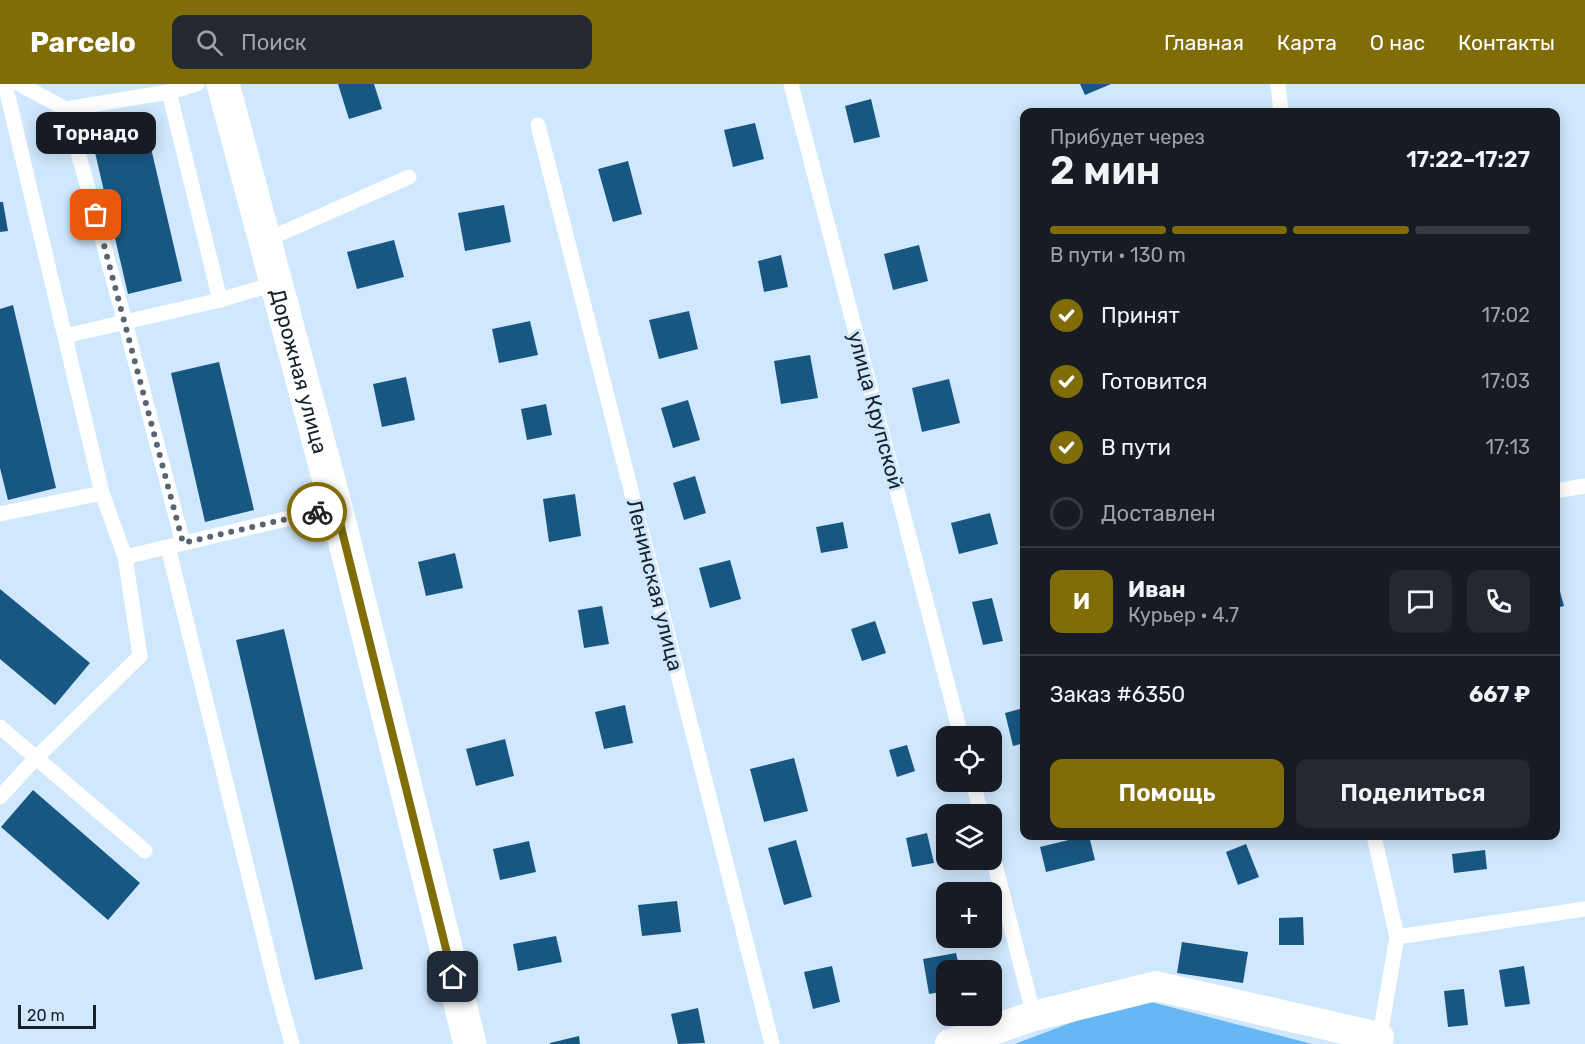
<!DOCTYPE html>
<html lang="ru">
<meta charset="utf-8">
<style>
body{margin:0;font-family:Rubik,sans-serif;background:#242831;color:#f1f3f6;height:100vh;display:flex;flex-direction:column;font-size:22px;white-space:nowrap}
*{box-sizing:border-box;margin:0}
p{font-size:20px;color:#9ea1a6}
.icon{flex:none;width:33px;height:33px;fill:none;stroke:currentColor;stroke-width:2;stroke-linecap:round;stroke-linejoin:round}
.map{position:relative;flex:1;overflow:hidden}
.sheet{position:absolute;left:1020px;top:24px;width:540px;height:732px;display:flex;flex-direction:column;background:#171b24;border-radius:12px;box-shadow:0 3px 15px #0003}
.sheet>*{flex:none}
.tools{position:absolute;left:936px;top:642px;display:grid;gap:12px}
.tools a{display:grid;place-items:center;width:66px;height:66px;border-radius:12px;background:#171b24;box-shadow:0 3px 15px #0003;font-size:30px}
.scale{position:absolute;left:18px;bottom:15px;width:78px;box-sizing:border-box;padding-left:6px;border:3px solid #172028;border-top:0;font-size:16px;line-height:21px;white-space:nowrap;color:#172028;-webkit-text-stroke:4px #d0e8fd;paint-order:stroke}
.pin{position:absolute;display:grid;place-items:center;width:51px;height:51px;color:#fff;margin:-26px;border-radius:12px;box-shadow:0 3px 9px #0006}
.courier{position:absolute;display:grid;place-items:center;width:60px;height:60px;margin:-30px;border:4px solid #806d08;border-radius:50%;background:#fff;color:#222;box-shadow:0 2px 8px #0007}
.bubble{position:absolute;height:42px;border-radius:12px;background:#171b24;box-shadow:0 3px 15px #0003;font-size:20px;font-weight:600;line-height:42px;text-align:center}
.head em{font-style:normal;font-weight:600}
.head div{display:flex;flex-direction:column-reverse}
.head{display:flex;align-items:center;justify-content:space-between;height:102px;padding:0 30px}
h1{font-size:39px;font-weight:600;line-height:45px}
.bar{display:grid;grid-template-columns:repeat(4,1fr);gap:9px 6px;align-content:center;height:72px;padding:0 30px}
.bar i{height:8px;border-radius:4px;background:#363941}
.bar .active{background:#806d08}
.bar p{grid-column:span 4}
.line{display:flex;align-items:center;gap:15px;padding:0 30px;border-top:2px solid #363941}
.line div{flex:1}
.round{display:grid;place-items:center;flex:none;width:63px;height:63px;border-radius:12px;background:#242831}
ol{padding:0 30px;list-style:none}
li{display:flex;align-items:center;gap:18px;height:66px}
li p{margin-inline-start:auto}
li .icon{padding:6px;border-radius:50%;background:#806d08;color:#fff;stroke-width:4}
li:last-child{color:#9ea1a6}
li i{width:33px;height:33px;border:3px solid #363941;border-radius:50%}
.cta{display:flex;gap:12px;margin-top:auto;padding:12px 30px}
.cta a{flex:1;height:69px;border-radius:12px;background:#806d08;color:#fff;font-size:24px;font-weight:600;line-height:69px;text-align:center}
.cta a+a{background:#242831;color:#f1f3f6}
header{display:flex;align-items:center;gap:36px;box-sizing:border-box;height:84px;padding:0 30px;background:#806d08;color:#fff}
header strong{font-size:28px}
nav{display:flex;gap:33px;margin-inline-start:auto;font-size:21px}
.search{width:420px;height:54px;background:#242831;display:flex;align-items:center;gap:15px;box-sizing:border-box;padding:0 21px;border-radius:12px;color:#9ea1a6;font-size:22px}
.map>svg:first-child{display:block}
</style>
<header>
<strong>Parcelo</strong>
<div class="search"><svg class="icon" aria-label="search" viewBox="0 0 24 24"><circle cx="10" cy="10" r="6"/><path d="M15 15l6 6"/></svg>Поиск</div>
<nav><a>Главная</a><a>Карта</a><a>О нас</a><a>Контакты</a></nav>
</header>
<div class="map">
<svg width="1585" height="960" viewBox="0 0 1585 960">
<rect width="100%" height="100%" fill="#d0e8fd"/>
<path fill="#68b7f5" d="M1136,914L1312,960H1015Z"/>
<path fill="#195783" d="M338,0H374L382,25L349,35Z
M1080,0H1111L1085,11Z
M871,15L880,53L854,59L845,22Z
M144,34L182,197L128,210L90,47Z
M755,39L764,75L733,83L724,46Z
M628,77L642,130L613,138L598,85Z
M0,118H3L8,147L0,148Z
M504,121L511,158L465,167L458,129Z
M394,156L404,193L357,205L347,168Z
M919,161L928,197L893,206L884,170Z
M781,171L788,203L764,208L758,177Z
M13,221L56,404L8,416L0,384V225Z
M689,227L698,265L659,275L649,236Z
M530,237L538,271L499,279L492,245Z
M810,271L818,314L781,320L774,277Z
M219,278L254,426L205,438L171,289Z
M406,293L415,336L382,343L373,300Z
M949,295L960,339L922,348L912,304Z
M688,316L700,356L673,364L661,324Z
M546,320L552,351L527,356L521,325Z
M695,392L706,429L684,436L673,399Z
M575,410L581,452L549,458L543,415Z
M990,429L998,460L959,470L951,439Z
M843,438L848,464L821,469L816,443Z
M455,469L463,504L426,512L418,478Z
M730,476L741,515L710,524L699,484Z
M1556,493L1564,522L1556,524Z
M0,505L90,579L55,621L0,575Z
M992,514L1003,557L983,561L972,518Z
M602,522L609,560L584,564L578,526Z
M875,537L886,569L862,577L851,545Z
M284,545L363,885L315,896L236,556Z
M625,621L633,659L604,665L595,628Z
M1024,624V659L1013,662L1005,629Z
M505,655L514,692L476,702L466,665Z
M907,661L915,687L897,693L889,666Z
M794,674L808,727L764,738L750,685Z
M33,706L140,799L108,836L1,743Z
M927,749L934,779L912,783L906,754Z
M1085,752H1089L1095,776L1046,788L1040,763Z
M796,756L812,813L784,821L768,764Z
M529,757L536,788L500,796L493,765Z
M1246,760L1259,793L1238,801L1226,768Z
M1485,766L1487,785L1454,789L1452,770Z
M677,817L681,848L642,852L638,821Z
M1303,833L1304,861H1279V834Z
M556,852L562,878L518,887L513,860Z
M1182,858L1248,868L1243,899L1177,889Z
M956,869L960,886H946V907L929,910L923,875Z
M832,882L840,918L813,925L804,888Z
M1524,882L1530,920L1505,923L1499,886Z
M1464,905L1468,941L1448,943L1444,907Z
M698,924L705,959L678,960L671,930Z
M579,952L580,960H550V959Z"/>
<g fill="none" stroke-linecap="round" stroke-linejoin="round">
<path stroke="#fff" stroke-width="15" d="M5,0L102,409L125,473
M19,0L66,25L169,8
M197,0L169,8L220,216L277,199
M791,0L961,652
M1278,0L1281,28
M66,25L125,238L183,459
M538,41L772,960
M266,156L409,93
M65,252L220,216
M1556,407L1585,402
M0,430L102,409
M168,463L276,902L292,960
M0,643L145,767
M973,698L981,730
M0,713L35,675L140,572L125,473L336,423
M1374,752L1397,853L1379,957
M992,769L1034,932
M1397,853L1585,825"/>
<path stroke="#fff" stroke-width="30" d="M950,960L1034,932L1156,902L1379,953"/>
<path stroke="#fff" stroke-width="33" id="s1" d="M223,0L336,423L470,960"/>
</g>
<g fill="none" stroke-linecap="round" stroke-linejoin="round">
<path stroke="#586673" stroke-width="6" stroke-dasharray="0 10.8" d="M96,131L183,459L317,428"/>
<path stroke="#806d08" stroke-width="8" d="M317,428L336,423L453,893"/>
</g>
<g text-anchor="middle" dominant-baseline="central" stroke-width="6" stroke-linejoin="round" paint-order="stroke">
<g font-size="21" fill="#172028" stroke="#d0e8fd">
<text stroke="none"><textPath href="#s1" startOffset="297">Дорожная улица</textPath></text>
<text transform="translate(876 326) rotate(75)">улица Крупской</text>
<text transform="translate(655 501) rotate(76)">Ленинская улица</text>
</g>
</g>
</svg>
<div class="tools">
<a><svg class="icon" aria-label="locate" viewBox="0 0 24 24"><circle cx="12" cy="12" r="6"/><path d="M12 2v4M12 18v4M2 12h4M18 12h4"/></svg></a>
<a><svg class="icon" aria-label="layers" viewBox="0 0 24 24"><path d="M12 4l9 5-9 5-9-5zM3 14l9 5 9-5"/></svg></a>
<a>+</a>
<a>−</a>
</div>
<div class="scale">20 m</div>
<div class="pin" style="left:96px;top:131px;background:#ea580c"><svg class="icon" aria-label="bag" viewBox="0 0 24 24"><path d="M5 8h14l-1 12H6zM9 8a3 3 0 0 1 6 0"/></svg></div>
<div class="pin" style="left:453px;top:893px;background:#1f2937"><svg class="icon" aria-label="home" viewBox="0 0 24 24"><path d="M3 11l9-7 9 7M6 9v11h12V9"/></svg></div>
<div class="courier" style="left:317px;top:428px"><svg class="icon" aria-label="bike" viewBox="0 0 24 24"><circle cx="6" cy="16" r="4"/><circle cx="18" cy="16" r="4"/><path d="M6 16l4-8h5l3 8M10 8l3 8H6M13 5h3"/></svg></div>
<div class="bubble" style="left:36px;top:28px;width:120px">Торнадо</div>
<section class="sheet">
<div class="head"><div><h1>2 мин</h1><p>Прибудет через</p></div><em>17:22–17:27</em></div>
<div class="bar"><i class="active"></i><i class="active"></i><i class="active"></i><i></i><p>В пути · 130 m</p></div>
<ol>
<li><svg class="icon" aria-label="check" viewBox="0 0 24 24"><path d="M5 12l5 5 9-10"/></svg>Принят<p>17:02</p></li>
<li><svg class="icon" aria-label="check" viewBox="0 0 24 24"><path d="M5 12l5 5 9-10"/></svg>Готовится<p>17:03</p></li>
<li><svg class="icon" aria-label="check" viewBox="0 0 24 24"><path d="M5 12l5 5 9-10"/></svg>В пути<p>17:13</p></li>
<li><i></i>Доставлен</li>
</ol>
<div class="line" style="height:108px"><b class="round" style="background:#806d08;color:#fff">И</b><div><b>Иван</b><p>Курьер · 4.7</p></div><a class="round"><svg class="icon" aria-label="chat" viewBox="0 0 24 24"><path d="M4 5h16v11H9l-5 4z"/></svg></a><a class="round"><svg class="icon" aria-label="phone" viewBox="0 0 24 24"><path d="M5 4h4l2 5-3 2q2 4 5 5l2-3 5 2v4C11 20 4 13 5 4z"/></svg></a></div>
<div class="line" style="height:78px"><div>Заказ #6350</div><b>667 ₽</b></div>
<div class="cta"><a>Помощь</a><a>Поделиться</a></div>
</section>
</div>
